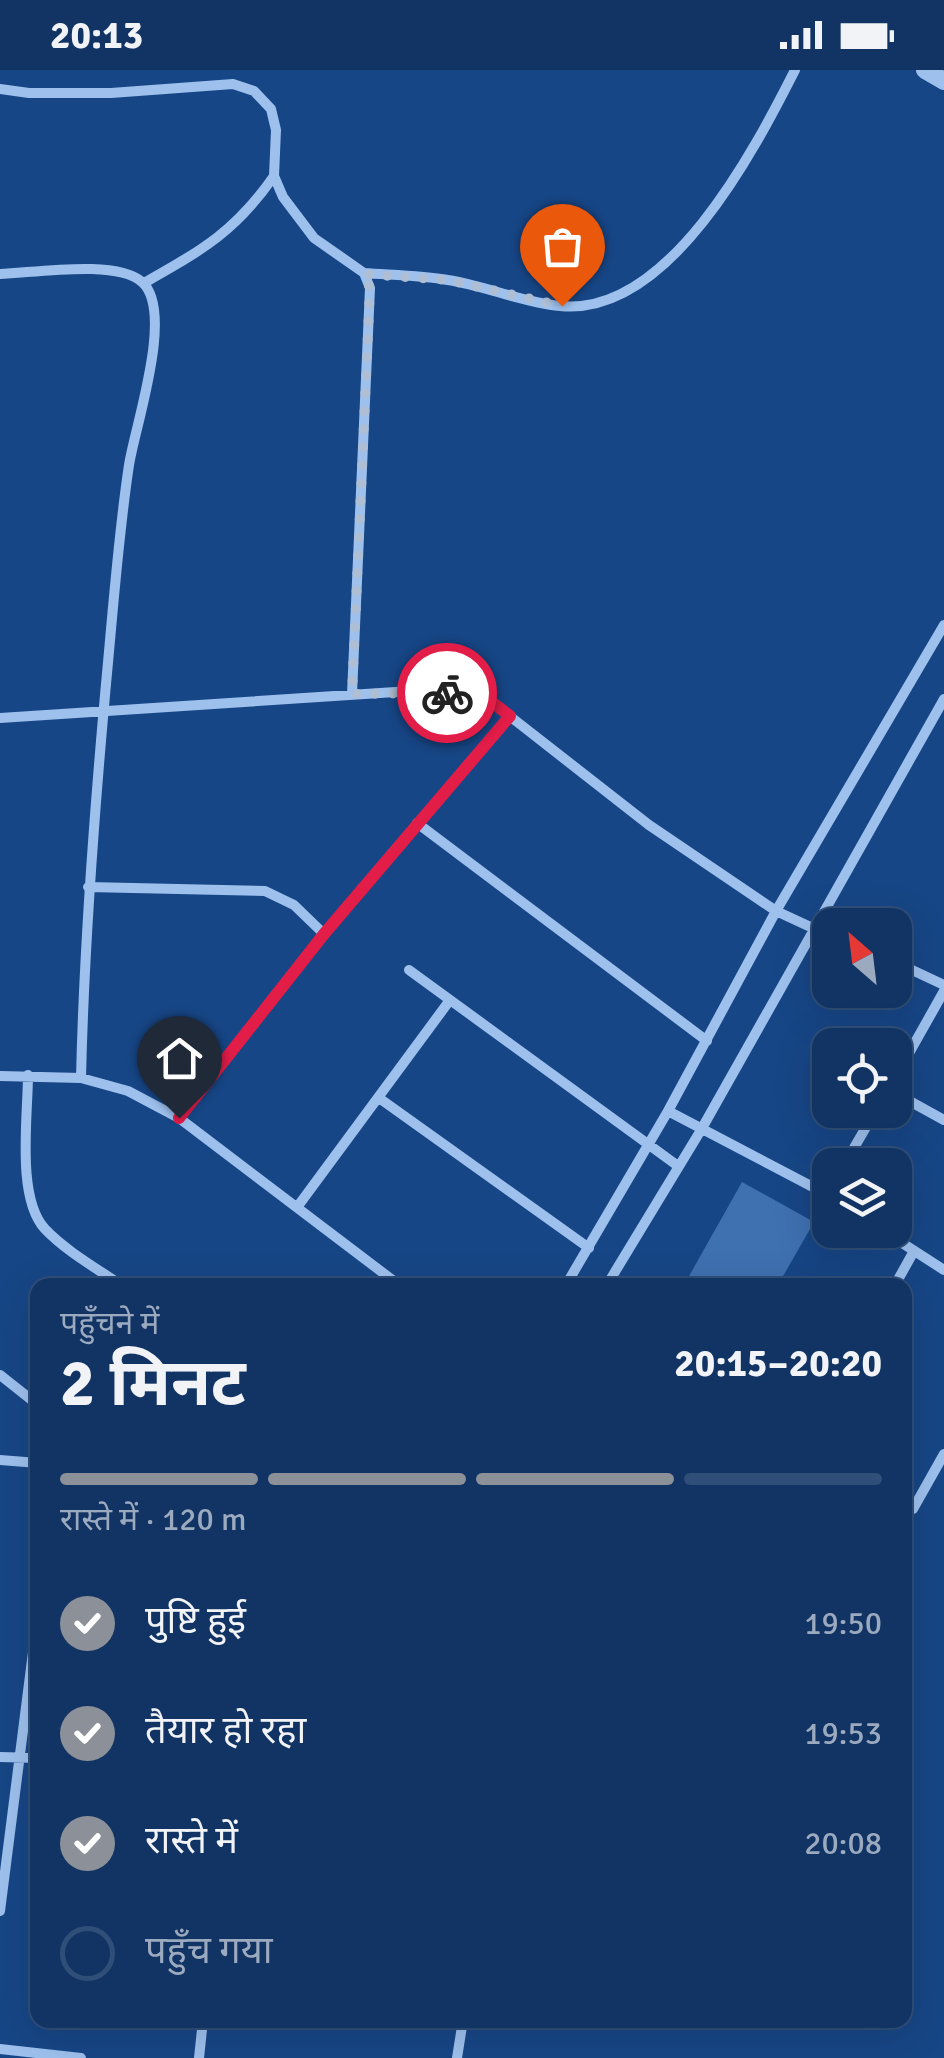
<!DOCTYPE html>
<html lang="hi">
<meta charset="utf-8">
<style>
body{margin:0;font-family:Signika,"Noto Sans Devanagari",sans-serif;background:#1e3f6d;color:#f1f3f6;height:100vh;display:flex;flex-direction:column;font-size:38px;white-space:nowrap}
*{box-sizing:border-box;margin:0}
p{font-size:32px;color:#9caabf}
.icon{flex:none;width:55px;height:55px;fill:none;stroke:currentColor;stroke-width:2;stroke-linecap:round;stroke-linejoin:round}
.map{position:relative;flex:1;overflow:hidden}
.drawer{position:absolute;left:30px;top:1208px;width:882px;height:750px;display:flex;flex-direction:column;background:#113464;border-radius:20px;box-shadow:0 10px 40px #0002,0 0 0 2px #304f78}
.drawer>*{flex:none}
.needle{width:65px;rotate:332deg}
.tools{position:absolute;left:812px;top:838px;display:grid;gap:20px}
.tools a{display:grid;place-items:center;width:100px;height:100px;border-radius:20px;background:#113464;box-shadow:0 10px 40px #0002,0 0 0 2px #304f78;font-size:50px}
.pin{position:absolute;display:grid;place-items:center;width:85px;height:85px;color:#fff;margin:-102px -42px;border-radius:50% 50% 50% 0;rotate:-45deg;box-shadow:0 0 10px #0007}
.pin .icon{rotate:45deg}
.courier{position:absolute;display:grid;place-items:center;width:100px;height:100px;margin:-50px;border:8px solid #e11d48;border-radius:50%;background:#fff;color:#222;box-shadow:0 2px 12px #0007}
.head em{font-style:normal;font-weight:700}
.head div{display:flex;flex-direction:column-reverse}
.head{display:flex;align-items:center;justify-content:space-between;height:170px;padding:0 30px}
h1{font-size:65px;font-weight:700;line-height:75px}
.bar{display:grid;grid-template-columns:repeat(4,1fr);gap:15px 10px;align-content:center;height:120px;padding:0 30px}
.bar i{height:12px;border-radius:8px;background:#304f78}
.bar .current{background:#8c9099}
.bar p{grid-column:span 4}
ol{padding:0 30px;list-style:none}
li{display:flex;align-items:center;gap:30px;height:110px}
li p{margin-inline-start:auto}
li .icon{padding:10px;border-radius:50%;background:#8c9099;color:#fff;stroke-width:4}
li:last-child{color:#9caabf}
li i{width:55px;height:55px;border:5px solid #304f78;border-radius:50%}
.status{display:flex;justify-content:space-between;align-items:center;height:70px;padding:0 50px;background:#113464;direction:ltr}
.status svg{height:28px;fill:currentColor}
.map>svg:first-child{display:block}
</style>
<div class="status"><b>20:13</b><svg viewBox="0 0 49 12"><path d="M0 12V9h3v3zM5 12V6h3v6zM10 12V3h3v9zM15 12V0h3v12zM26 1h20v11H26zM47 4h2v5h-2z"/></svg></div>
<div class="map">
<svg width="944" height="1988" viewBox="0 0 944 1988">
<rect width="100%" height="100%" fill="#174686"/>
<path fill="#3f70b0" d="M742,1112L814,1152L778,1215H684Z"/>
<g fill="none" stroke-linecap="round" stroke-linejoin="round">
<path stroke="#9dc0ed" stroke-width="10" d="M0,19L29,23H111L233,14L254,21L271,39L276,60L274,106L283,127L314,168L364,203L370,218L352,624
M364,203C392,205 421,205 448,210C486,216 521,232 560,236C668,247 754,81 795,0
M0,204C33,203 117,189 142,212C175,241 135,356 129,395C118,468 113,541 106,614C94,746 84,876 81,1008
M144,213C202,180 235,162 274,106
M0,648L426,620L484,626L649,755L776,841L830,866
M417,753L707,971
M88,817L265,821L294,835L324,864
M895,892L944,915
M409,900L678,1096
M28,1005C28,1045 16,1128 45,1159C66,1181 96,1198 121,1215
M0,1006L81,1008L128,1021L179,1048L399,1215
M895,1008L944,921
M895,1023L944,1050
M379,1028L589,1178
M668,1041L830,1126
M179,1048L324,864L510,646
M844,1095L876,1040
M298,1136L450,930
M882,1160L944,1200
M566,1215L668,1041L776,841L944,555
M607,1215L701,1060L944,629
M895,1215L914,1181
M0,1305L38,1335
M0,1390L38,1393
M913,1439L944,1384
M0,1687L38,1688
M0,1841L38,1543
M0,1979L81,1988
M199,1988L203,1950
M457,1988L463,1950"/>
<path stroke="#9dc0ed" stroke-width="18" d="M925,0L944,11"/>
</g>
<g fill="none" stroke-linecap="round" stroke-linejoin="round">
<path stroke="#aebed5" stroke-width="10" stroke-dasharray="0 18" d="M447,623L352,624L370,218L364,204L448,210L562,236"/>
<path stroke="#e11d48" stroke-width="12" d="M179,1048L324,864L510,646L484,626L447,623"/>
</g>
</svg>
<div class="tools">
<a><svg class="needle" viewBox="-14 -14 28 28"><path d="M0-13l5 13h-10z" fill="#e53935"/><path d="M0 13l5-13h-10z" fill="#9caabf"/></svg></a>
<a><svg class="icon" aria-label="locate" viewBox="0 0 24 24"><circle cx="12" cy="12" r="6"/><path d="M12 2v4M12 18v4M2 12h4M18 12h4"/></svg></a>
<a><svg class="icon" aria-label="layers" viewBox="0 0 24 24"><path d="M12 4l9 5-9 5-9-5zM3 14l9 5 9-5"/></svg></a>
</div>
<div class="pin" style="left:562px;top:236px;background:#ea580c"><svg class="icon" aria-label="bag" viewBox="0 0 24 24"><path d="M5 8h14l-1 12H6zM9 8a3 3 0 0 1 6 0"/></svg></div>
<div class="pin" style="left:179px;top:1048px;background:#1f2937"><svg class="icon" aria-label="home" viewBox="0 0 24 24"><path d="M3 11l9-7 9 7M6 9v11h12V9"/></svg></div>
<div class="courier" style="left:447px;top:623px"><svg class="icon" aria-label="bike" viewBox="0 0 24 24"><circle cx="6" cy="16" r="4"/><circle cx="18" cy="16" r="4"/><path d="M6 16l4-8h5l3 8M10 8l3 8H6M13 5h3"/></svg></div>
<section class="drawer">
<div class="head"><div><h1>2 मिनट</h1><p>पहुँचने में</p></div><em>20:15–20:20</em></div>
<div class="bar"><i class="current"></i><i class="current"></i><i class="current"></i><i></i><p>रास्ते में · 120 m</p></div>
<ol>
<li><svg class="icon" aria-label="check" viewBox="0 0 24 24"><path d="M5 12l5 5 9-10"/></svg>पुष्टि हुई<p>19:50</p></li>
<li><svg class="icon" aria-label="check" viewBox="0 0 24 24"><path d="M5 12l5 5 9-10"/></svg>तैयार हो रहा<p>19:53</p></li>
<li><svg class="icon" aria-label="check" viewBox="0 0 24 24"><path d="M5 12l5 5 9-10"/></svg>रास्ते में<p>20:08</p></li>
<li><i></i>पहुँच गया</li>
</ol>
</section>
</div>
